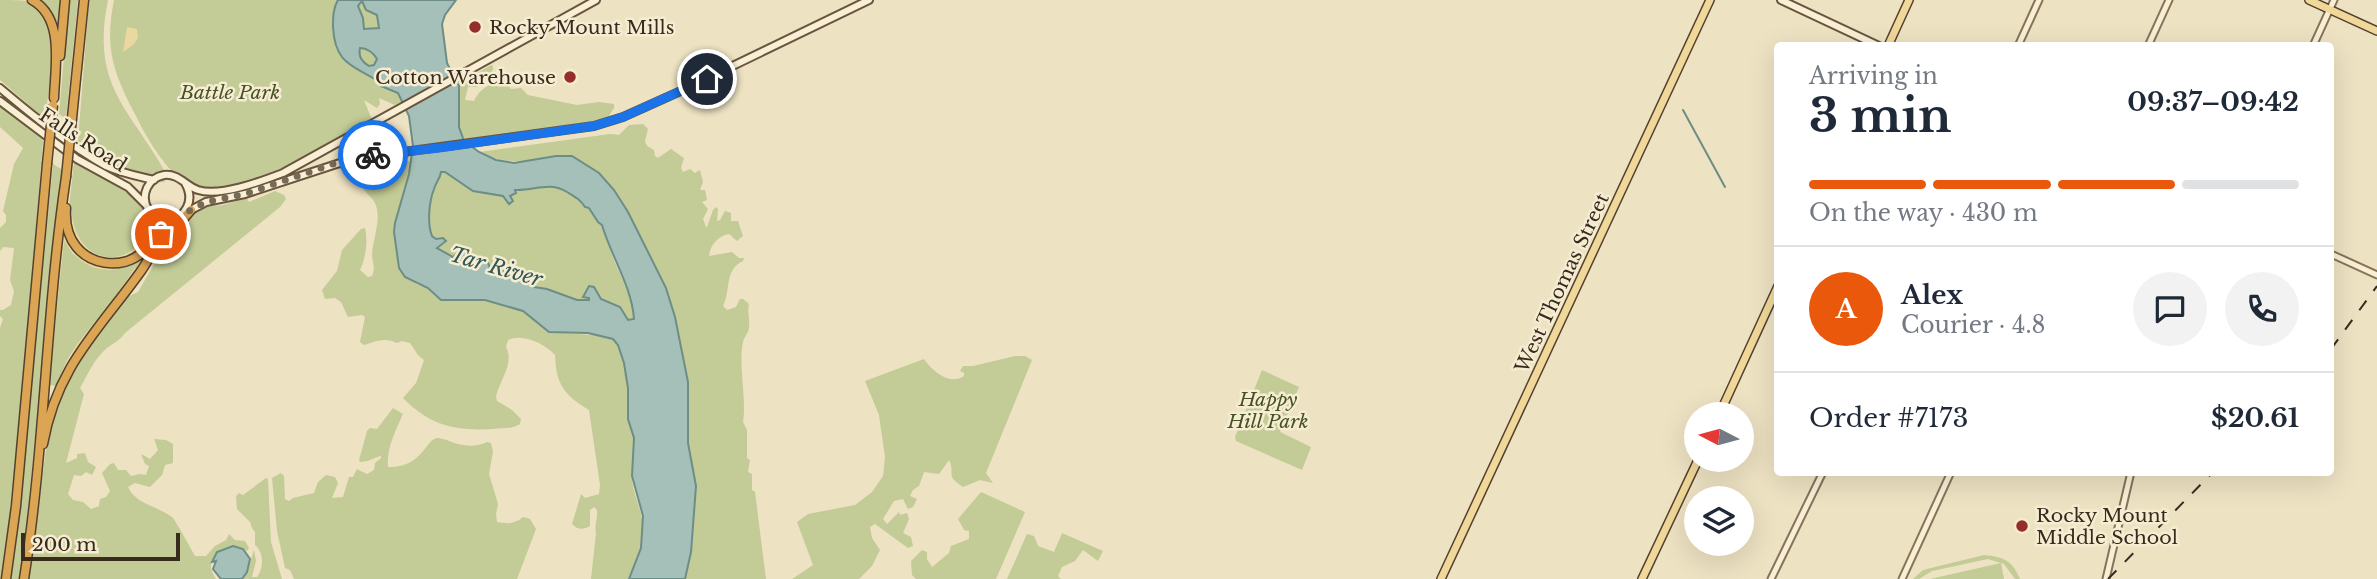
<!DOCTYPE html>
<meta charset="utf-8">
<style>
body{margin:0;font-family:"Libre Baskerville",serif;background:#f2f2f3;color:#1f2937;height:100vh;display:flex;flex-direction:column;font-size:26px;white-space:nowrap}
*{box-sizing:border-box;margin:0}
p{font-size:23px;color:#747a83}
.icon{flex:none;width:38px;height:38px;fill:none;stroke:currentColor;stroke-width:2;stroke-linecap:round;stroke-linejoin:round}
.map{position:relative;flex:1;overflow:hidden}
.details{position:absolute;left:1774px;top:42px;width:560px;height:434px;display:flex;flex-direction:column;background:#fff;border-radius:7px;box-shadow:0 7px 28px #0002}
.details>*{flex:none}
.needle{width:46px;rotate:276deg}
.tools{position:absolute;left:1684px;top:402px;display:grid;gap:14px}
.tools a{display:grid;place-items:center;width:70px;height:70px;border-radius:50%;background:#fff;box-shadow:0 7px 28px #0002;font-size:35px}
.scale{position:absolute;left:21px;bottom:18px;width:159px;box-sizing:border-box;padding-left:7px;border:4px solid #372b1e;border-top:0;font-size:19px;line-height:24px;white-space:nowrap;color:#372b1e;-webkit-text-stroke:5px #f5ecd2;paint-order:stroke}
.pin{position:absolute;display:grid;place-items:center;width:60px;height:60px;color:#fff;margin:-30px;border:4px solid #fff;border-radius:50%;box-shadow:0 2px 7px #0007}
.courier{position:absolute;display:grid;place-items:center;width:70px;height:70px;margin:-35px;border:5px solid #1a73e8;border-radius:50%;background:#fff;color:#222;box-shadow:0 2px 9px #0007}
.summary em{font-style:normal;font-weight:700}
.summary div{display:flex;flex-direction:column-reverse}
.summary{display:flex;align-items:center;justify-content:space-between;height:119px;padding:0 35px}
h1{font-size:46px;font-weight:700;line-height:52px}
.bar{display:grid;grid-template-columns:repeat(4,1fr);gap:10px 7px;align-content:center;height:84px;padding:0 35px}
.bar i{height:9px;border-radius:5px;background:#e0e1e3}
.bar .active{background:#ea580c}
.bar p{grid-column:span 4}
.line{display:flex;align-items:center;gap:18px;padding:0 35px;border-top:2px solid #e0e1e3}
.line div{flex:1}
.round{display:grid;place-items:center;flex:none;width:74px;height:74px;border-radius:37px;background:#f2f2f3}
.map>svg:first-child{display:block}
</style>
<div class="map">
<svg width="2377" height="579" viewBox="0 0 2377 579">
<rect width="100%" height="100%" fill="#ede2c2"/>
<path fill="#c3cb96" d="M0,0C8,0 20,0 27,1C66,16 48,88 45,119L0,80Z
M36,0H61L58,33H57Z
M69,0H78L66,119L59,114Z
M89,0H108C90,88 131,109 168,177L164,182C137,185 100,155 78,141Z
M114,0H338C333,8 333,18 333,27C334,65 353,65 381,83V86L398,93L403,101L395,105L379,98L380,104L377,108L364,100L372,120C321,148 274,180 215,187C208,187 200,189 194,188C172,181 146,137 137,118C114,74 104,50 114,0Z
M362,1L377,15L379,28L364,29L362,15L358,6Z
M360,48C367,48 374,53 377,59L374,65L369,66C362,62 358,56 360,48Z
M491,65L493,66V70L478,87H468L465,100L474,101C477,93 487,84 496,83L504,73L506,82L511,89L521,88L528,95L577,105L599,102L614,104V108L609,116L596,121L464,141L459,127V84Z
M0,105L42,139L43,142L21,408L3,579H0V328L3,319L0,316V310H3L11,305L14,291L10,280L14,248L3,247L0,251V228L6,222V215L3,211L14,164L23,148L0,127Z
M643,124L648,129L645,141L647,146L654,150L655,156L658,158L671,149L684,158L681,168L683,172L690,169L695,173L700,170L703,182L700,190H705L707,200L702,202L708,209L703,219L706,227H707L713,210L716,207L718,209L717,221L720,220L725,211L731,213V221H738L743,236L737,241L729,234C718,236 710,245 709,256L732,252L739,258H744L743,261C724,270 731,290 723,306L727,310L736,307L740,299H743L749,304C747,313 750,318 749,327C749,332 744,337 743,342C738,366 747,399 743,422L747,430V458L750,460L748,472L752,474V490L755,492L766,579H685L691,552L696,486L688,443V382L675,317L666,288L628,212L556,156C526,161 508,166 479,152L610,134L619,135L629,125Z
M74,161C95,175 137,194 149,213C151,266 76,280 71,208H69Z
M412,161L394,232L416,284L428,288L441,300H485L523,311L549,332L607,336C630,345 627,395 628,416C629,425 634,433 634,442C634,454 631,467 632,480C634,498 644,513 643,533C642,549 636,564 629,579H591L596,533C594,524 598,519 597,510L594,507L590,510V526C583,530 578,530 572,524L581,494L585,498L599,494L600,485L589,410C564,395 556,384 555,355C545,344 523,333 508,340L506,347C515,363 499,381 496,397L497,401L512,410L521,419L520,424C512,429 503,428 493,429C455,431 431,426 403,398L416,383L424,360L418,355L410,343L402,341L397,343C385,337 376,341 364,345L360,342L365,317L362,315L348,317L341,302L335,298L325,299L322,290L337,271L342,250L361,229L365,228C368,240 366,258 360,270L368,277L372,276C376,267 372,263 372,254C373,239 382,218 375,203C371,196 365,193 361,185L364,182L391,180L393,167L403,162Z
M53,164L61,169V177L27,519L19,579H10L21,491Z
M441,172H445L473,191L503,196L509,204L513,202L510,196L515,190C530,190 544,182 558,187C573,192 596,211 603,226C608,238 610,251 615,263C623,280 633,300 634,319L628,320L620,307L601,299L594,287L584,297L589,298V300H577L547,289L534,287L503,271L491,270L478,257C464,262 449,258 437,249L446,241L443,238L436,239L432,236C427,223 429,202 434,188C436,182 440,179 441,172Z
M275,191L284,195L286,199L280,207L125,333C118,342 115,342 107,348C94,359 88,374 80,388L84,394L66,463L77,458V454L85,453L88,462L96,467L92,475L86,472L81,476L74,475L68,494L73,500L83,502L91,509L99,506L100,499L106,497L110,491L102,473L110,464L114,463L118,470H126L131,476L140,474L146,475L149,466L145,464L141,454L150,459L158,450L154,439L166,440L173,444V463L165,465L162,475L150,487L135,483L128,487C136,505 159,506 173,518C175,520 193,552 195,556H206L215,546L226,540L229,534L235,540L245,541L249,548L247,551C225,542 200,556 216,579H29L47,441L64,385L83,351L125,298L138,292L168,240L177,212L183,209L223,205L247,198L249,202Z
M64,240L73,254L109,270L143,256L154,240L156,241L137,272L135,268C125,282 116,297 105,310C88,331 70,349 61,375L70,362L57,386L50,385L57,297Z
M1015,356H1025L1032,360L986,473L993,483L980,480L963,487C944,475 956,474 949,460L939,474L924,472L919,486L913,490L910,496L917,499L913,507L908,509L903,499L894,501L883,519L887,524L899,512L900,515L907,513L909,519L903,533L911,537L913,546L908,548L875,524L870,527L872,538L880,550L872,566L859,579H792L813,565L797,522L808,514L855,505L872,492L883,476L885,457L879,415L865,381L924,359C932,371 950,386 964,376V373L960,371L963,366H973Z
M1262,370L1299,387L1280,432L1311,447L1302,470L1236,441L1235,437Z
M393,408L403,414C396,430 386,449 388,467C424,468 425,438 438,438C440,438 447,440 449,441C461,446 475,448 487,442L491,443L493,452L489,474L498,504L496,514L497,522C507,524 515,524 523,517L530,519L536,529L517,579H294L290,570L285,568L277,531L272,478L281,473L284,476L285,499L289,501L293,498L314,493L318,482L326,475L335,477L338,483L332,498L343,497L349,477H353L357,469L367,474L374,470L375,463L381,458V456C373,458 369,462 360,462L359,460L367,431L370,428L377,429Z
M266,478L268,479L271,542L282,579H242L247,572L254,550L256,561L252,577H257C264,568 264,552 255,545V532L252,528L250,522L237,509L236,496L239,493L243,495Z
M981,492L1025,512L996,579H916L912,575L911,561L922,550L927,552V559L932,567L949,553L951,546L969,539V531L964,530L958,519Z
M1062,533L1103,551L1098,561L1083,550L1075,561L1062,567L1058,576L1061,579H1007L1027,534L1034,536L1038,546L1054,552Z
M1984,555C2004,557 2012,560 2020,579H2015L2004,564L1988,559L1932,571L1919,579H1913L1923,570Z
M2001,563L2004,579H1930Z"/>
<path fill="#e9d89f" d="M127,27L137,29L138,38L133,45L123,52Z
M133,196L149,202L154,210C154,274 71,281 69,208L71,207C76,280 151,266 149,213Z
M63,237L67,238C71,245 77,249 84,254C106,272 119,268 143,256V258C123,273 93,275 75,255C71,251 68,245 64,241L49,385Z
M135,268L138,269L77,351L58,381L77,344L107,308Z"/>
<path fill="#a4c0b9" stroke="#6c8e86" stroke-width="2" fill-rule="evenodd" d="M338,0H456L445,15L442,24L447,63L459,86V127L464,141L479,152L496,160L514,163L556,156H572L599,173L614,190L628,212L666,288L675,317L688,382V443L696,486L691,552L685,579H629L641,548L643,516L632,476L634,438L628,419V388L624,363L618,345L613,339L588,333L549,332L523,311L485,300H441L428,288L405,277L399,268L394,232L395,223L409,174L413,146L409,116L398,93L381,86V83C353,65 335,65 333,27C333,18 333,8 338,0ZM362,1L366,10L377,15L379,28L364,29L363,18L358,6ZM360,48C367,48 374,53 377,59L374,65L369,66C362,62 358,56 360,48ZM441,172H445L473,191L503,196L509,204L513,201L510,196L516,193L515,190C535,191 549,181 567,192C575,197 580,199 585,207L589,208L598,222L602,225C611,256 632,287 634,319L628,320L620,307L601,299L594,287L589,286L583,297L589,298V300H577L547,289L534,287L509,272L491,270C486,259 489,259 474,256L466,260L467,252L463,249L453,257L437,248L446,241L443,238L436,239L432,236C427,223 429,202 434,189C436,182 440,179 441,172Z
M233,546L243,549L250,559L247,572L242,579H221L213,569L216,561L212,562L217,552Z"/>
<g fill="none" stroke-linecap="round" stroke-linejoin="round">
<path stroke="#6c8e86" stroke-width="2" d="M1683,110L1725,187"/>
<defs>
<path id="tertiary" d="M2018,46L2039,0
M2148,46L2169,0
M2313,46L2334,0
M2331,254L2377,275
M1771,579L1823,472
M1902,579L1951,472
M2106,579L2131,472"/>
<path id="secondary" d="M1781,0L1879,46
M0,88C31,114 71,147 106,166C121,173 137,176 154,180
M0,101L77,159L128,187L146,205
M185,183C192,195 191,206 180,216L166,220C158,219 152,216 148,209C140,195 148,178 164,175C178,173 186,186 198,190C221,197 262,181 283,173L596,0
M189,211L206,202L245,194L352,159L594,126L623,117L683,90L869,0"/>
<path id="primary" d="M2309,0L2377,31
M1888,46L1909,0
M1719,415L1778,286
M1441,579L1710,0
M1642,579L1698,460"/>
<path id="motorway" d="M32,0C65,18 55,67 54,98
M60,56L65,0
M72,118L84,0
M66,208C61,276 145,277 152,234C153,227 151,219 150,212
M157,245L162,244L191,210
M43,444C57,366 98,331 141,271C153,254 159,235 172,220
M6,579L16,506L47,164
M24,579C45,446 46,310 66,177"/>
</defs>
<use href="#tertiary" stroke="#87735a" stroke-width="9"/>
<use href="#secondary" stroke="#69543d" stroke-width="10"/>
<use href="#primary" stroke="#54412e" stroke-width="10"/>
<use href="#motorway" stroke="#54412e" stroke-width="11"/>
<use href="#tertiary" stroke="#f8efd5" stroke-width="5"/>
<use href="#secondary" stroke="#f8efd5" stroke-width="6"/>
<use href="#primary" stroke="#f0d89a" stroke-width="7"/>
<use href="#motorway" stroke="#dca554" stroke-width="8"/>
<path stroke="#372b1e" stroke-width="2" stroke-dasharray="12 12" stroke-linecap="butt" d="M2331,349L2377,286
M2108,579L2213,472"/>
<defs>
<path id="motorway-bridge" d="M47,164L53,105
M66,177L72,118"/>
</defs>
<use href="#motorway-bridge" stroke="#54412e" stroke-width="11" stroke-linecap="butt"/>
<use href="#motorway-bridge" stroke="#dca554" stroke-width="8"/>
</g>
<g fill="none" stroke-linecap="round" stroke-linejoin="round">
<path stroke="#776b57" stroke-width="7" stroke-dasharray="0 12.6" d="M161,234L172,220L206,202L245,194L336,163L373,155"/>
<path stroke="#1a73e8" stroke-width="9" d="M373,155L439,148L594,126L623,117L707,79"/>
</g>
<g fill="#952d2a" stroke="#f5ecd2" stroke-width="2.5">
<circle cx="475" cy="27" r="7"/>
<circle cx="570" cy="77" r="7"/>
<circle cx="2022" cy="526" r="7"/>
</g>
<g text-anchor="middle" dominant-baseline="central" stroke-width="5" stroke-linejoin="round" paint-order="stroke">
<g font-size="19" fill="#372b1e" stroke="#f5ecd2" text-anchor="start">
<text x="489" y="27">Rocky Mount Mills</text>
<text x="556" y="77" text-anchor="end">Cotton Warehouse</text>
<text x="2036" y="515">Rocky Mount<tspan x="2036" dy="22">Middle School</tspan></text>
</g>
<g font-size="19" font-style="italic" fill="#465324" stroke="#f5ecd2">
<text x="230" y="92">Battle Park</text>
<text x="1268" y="399">Happy<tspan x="1268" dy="22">Hill Park</tspan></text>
</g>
<g font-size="19" fill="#372b1e" stroke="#f5ecd2">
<text transform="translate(83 140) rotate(33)">Falls Road</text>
<text transform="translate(1562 283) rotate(-65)">West Thomas Street</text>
</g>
<g font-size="21" font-style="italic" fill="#2d5655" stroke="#f5ecd2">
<text transform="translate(496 267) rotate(16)">Tar River</text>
</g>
</g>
</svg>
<div class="tools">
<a><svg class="needle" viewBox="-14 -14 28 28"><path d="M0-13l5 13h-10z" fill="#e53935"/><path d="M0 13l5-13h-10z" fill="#747a83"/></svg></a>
<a><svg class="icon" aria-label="layers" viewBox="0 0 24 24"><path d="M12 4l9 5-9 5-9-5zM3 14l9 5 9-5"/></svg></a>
</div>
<div class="scale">200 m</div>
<div class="pin" style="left:161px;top:234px;background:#ea580c"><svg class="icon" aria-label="bag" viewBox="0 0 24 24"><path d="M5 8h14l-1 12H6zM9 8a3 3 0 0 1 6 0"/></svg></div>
<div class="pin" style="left:707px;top:79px;background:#1f2937"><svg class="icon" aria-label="home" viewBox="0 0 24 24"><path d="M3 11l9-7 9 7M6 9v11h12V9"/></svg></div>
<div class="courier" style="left:373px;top:155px"><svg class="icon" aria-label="bike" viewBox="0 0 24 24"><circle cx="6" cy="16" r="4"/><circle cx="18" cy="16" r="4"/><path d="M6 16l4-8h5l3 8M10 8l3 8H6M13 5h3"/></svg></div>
<section class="details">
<div class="summary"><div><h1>3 min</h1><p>Arriving in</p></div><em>09:37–09:42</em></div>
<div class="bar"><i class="active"></i><i class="active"></i><i class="active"></i><i></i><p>On the way · 430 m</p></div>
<div class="line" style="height:126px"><b class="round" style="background:#ea580c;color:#fff">A</b><div><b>Alex</b><p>Courier · 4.8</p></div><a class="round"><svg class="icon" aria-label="chat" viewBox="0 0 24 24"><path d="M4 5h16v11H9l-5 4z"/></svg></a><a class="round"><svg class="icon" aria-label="phone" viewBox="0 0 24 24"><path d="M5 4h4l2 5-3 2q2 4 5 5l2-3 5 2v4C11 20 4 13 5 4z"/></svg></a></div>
<div class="line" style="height:91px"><div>Order #7173</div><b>$20.61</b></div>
</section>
</div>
